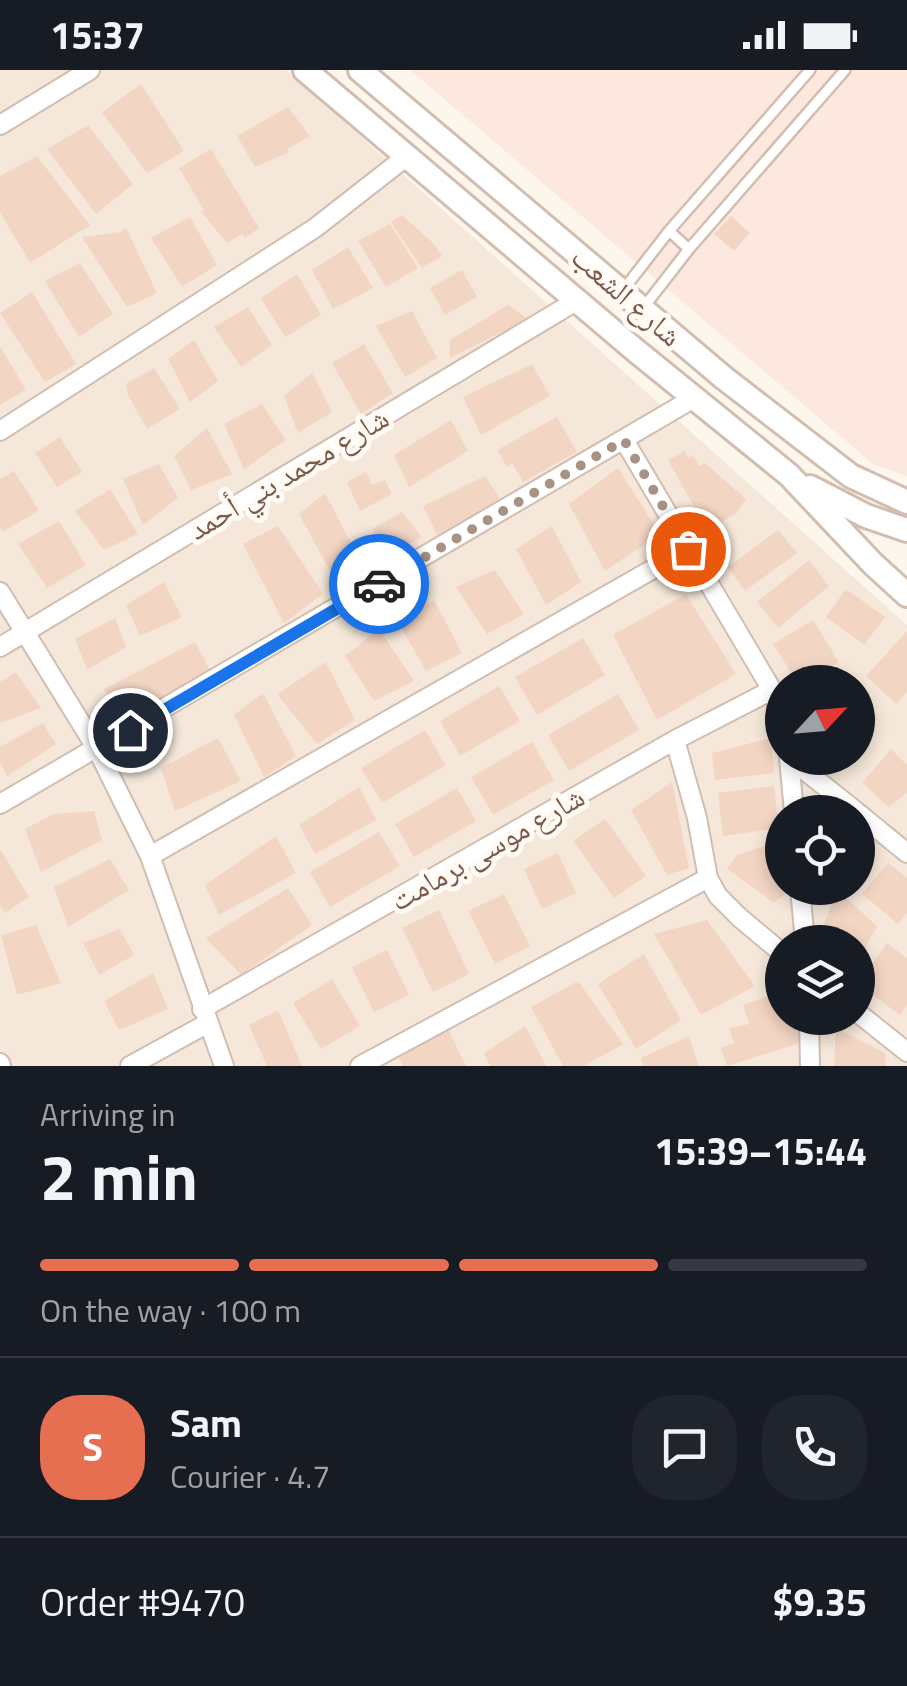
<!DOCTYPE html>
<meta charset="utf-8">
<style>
body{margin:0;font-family:"Titillium Web","Noto Naskh Arabic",sans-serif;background:#20242c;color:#f1f3f6;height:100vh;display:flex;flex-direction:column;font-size:38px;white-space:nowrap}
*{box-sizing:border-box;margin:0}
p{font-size:32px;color:#9ea1a6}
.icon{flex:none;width:55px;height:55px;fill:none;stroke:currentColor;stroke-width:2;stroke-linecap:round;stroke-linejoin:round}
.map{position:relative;height:996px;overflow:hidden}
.panel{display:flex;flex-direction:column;background:#171b24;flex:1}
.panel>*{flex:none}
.needle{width:65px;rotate:64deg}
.buttons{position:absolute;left:765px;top:595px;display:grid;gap:20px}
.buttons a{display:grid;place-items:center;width:110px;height:110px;border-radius:50%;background:#171b24;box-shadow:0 5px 15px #0003;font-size:50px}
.pin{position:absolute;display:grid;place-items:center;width:85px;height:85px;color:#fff;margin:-42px;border:5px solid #fff;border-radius:50%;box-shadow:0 2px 10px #0007}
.courier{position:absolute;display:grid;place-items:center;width:100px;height:100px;margin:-50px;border:8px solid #1a73e8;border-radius:50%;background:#fff;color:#222;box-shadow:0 2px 12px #0007}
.head em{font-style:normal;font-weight:700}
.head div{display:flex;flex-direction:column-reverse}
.head{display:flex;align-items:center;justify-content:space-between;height:170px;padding:0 40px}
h1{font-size:65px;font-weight:700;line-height:75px}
.bar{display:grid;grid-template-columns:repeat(4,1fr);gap:15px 10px;align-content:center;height:120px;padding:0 40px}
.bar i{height:12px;border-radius:8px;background:#363941}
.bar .selected{background:#e76f51}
.bar p{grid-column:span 4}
.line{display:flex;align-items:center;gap:25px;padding:0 40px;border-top:2px solid #363941}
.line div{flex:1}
.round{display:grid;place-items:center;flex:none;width:105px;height:105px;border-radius:40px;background:#20242c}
.status{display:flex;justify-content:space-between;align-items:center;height:70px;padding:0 50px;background:#171b24;direction:ltr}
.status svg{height:28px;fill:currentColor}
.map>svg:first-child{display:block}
</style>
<div class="status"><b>15:37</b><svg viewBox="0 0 49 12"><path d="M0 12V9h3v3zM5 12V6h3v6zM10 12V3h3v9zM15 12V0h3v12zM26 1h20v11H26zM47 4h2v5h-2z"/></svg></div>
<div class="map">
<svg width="907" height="996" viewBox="0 0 907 996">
<rect width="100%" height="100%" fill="#fdf6ec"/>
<path fill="#f5e8da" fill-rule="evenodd" d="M0,0H286L907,555V996H0ZM782,612H858V688H782ZM782,742H858V818H782ZM782,872H858V948H782Z"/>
<path fill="#fde8e0" d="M410,0H907V406L873,394Z"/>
<path fill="#f3d5c3" d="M141,14L184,81L147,103L102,42Z
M288,37L310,66L287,79L289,82L255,97L237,66Z
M88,55L133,114L96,144L47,79Z
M211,79L259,158L245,168L242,164L227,173L201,142L204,140L179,98Z
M37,86L90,155L30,193L0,142V106Z
M402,145L433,173L442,186L422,198L391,152Z
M731,146L750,163L734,181L714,164Z
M190,147L217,195L182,217L151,168Z
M390,154L418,198L386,217L358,171Z
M126,158L157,223L127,237L82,167L120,162Z
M348,177L373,218L333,239L312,200Z
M80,193L113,244L79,267L45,211Z
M462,200L477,227L445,245L430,218Z
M297,204L321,245L285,267L261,228Z
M32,222L76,294L45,312L0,243Z
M508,235L528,249L450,288V270Z
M248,237L272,275L241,297L214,257Z
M412,241L437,288L405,307L376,256Z
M194,270L218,311L190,332L168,289Z
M364,274L393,323L361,344L332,293Z
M0,276L26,320L0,335Z
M532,294L550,326L481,365L463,327Z
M154,298L180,339L147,359L128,325L126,314Z
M312,303L332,342L298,363L284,326Z
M262,334L286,370L244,399L224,354Z
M557,347L577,382L523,412L512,393L507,397L497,380Z
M451,350L468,381L409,417L394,385Z
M207,358L232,404L191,420L174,386Z
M60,367L82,402L57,417L35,383Z
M685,381L688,388L693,385L699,396L705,393L746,429L736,444L707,460L668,390Z
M159,394L178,428L143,455L123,409Z
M618,398L660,464L605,501L569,434Z
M14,401L39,440L3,462L0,457V409Z
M366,402L372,415L385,410L392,424L360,441L347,412Z
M485,406L504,435L439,469L423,436Z
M110,419L138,464L104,480L75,441Z
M325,423L369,508L338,516L299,444Z
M402,442L422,467L386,486L372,459Z
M59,451L86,495L47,518L18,474Z
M278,456L323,524L284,553L243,474Z
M552,456L581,512L546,535L516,479Z
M778,460L797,483L745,521L728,497Z
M809,490L829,516L778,558L757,532Z
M495,500L524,544L487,564L456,517Z
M164,512L182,547L140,566L126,535Z
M846,519L885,547L864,575L826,547Z
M686,524L736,604L657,650L613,565Z
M434,530L462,583L426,601L398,552Z
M115,548L126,577L87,600L75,569Z
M813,550L839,592L805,612H797L773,574Z
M379,559L414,611L374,631L345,586Z
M907,561V622L896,634L866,606Z
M583,568L605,605L537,645L515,607Z
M195,572L210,600L122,650L104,619Z
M326,592L355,650L317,674L277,624Z
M16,602L41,638L0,653V612Z
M499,616L520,651L460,686L440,651Z
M263,623L296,686L264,707L234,645Z
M618,624L639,660L569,701L548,665Z
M858,631L877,649L858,670Z
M43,653L56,674L7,706L0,692V677Z
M425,660L446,695L382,733L361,698Z
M218,668L241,711L175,741L161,698Z
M771,668L774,703L715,710L712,683Z
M532,672L554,710L493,745L471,707Z
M891,679L907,695V723L889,737L862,713Z
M672,712L689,798L667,805L631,740Z
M774,716L779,758L723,766L718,723Z
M359,717L376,750L315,784L299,755Z
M457,718L476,751L414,787L395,754Z
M94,741L102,770L41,802L25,759L54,744Z
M605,749L646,806L614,828L573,771Z
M379,762L400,796L330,837L310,802Z
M276,766L296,803L219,845L205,815Z
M858,766L875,781L858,804Z
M774,773L782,786V818H787L786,823L774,833L727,799L737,785Z
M0,779L29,827L5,843L0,836Z
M558,783L576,823L542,839L524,799Z
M110,789L129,820L68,857L54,817Z
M888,793L907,808V843L898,854L862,824Z
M288,818L312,855L241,905L206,868Z
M837,820L877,856L858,891V872H817Z
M504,824L530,876L495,894L468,841Z
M439,840L469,904L433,922L402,858Z
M707,850L755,916L701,945L654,864Z
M36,855L61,913L17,925L1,865Z
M120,859L134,885L99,905L83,873Z
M887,873L907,888V935L900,945L858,914Z
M387,880L409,925L374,942L352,897Z
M644,884L681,950L636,979L598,914Z
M153,903L168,939L119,960L104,931Z
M332,909L360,956L321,979L293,933Z
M578,911L623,974L584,996H563L531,937Z
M782,921V948H795L803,972L727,996L721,978L734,973L729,958L749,954L743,935Z
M278,940L302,996H267L249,955Z
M525,956L546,996H490L484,983Z
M447,957L466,996H403L399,988Z
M836,958L885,983L886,996H834Z
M689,966L699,996H643L641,988Z"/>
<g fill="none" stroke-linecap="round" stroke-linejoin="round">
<defs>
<path id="service" d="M669,161L689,179
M624,219L669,161L810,0
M644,237L689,179L845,0"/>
<path id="minor" d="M0,55L90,0
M0,361L315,158L407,86
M624,370L772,620L782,650
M0,522L97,679L150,786L224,996
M0,577L576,231
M675,670L697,748L708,808L718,826L739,847L782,883
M789,688L857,742
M789,688L794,742
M0,734L694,328
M858,743L907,783
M150,786L688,479
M800,818L805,872
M202,939L675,670L772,620
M858,943L907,982
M809,948L810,996
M0,993L1,996
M130,996L208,953
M360,996L708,808"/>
<path id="tertiary" d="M305,0L635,280L789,405L873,494L907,525
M360,0L724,308L851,406L907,432
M810,417L866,446L907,460"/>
</defs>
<use href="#service" stroke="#d1beb0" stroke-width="14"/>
<use href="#minor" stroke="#d1beb0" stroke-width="22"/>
<use href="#tertiary" stroke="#d1beb0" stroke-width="28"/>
<use href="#service" stroke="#fff" stroke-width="9"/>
<use href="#minor" stroke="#fff" stroke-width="18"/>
<use href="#tertiary" stroke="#fff" stroke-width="22"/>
</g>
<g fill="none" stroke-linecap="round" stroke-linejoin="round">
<path stroke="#a89285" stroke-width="10" stroke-dasharray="0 18" d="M379,514L624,370L688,479"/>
<path stroke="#1a73e8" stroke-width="12" d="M130,660L379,514"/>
</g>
<g text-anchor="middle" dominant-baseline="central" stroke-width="10" stroke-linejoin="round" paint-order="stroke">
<g font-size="30" fill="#7a5c4d" stroke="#fffaf3">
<text transform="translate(627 226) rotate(41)">شارع الشعب</text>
<text transform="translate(288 403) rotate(-31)">شارع محمد بني أحمد</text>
<text transform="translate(487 778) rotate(-30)">شارع موسى برمامت</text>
</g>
</g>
</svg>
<div class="buttons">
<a><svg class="needle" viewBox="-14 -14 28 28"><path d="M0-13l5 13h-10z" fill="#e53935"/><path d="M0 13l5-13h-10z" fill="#9ea1a6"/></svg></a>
<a><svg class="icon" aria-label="locate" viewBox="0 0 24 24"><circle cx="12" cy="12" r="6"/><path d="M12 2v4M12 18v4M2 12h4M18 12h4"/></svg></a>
<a><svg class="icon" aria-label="layers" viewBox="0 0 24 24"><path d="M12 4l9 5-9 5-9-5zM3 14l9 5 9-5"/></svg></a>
</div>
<div class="pin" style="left:688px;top:479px;background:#ea580c"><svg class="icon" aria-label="bag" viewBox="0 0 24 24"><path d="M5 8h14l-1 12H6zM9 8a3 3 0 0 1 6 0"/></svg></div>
<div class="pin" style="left:130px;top:660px;background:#1f2937"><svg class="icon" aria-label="home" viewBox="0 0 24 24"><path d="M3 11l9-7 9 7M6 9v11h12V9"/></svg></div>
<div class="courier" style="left:379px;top:514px"><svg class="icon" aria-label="car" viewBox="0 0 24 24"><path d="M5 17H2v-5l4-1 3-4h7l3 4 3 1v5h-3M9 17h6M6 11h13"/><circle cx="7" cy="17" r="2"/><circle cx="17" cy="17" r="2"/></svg></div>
</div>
<section class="panel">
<div class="head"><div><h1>2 min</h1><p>Arriving in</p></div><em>15:39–15:44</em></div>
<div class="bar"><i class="selected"></i><i class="selected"></i><i class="selected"></i><i></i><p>On the way · 100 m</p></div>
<div class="line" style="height:180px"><b class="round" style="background:#e76f51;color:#fff">S</b><div><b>Sam</b><p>Courier · 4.7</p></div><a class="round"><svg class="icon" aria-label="chat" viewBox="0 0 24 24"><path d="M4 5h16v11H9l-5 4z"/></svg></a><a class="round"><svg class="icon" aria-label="phone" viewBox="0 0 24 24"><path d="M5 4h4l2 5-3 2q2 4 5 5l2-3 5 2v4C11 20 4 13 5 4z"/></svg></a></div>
<div class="line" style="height:130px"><div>Order #9470</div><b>$9.35</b></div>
</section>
